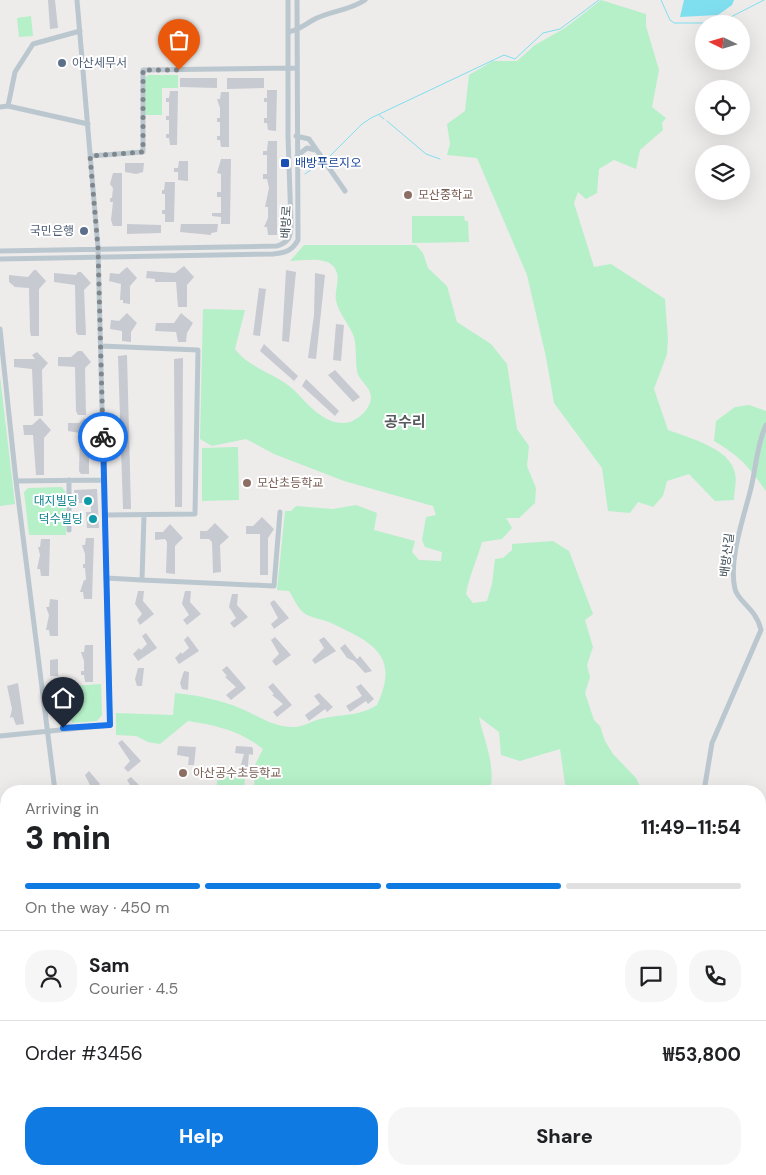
<!DOCTYPE html>
<meta charset="utf-8">
<style>
body{margin:0;font-family:"DM Sans","Noto Sans KR",sans-serif;background:#f6f6f6;color:#202124;height:100vh;display:flex;flex-direction:column;font-size:19px;white-space:nowrap}
*{box-sizing:border-box;margin:0}
p{font-size:16px;color:#757577}
.icon{flex:none;width:28px;height:28px;fill:none;stroke:currentColor;stroke-width:2;stroke-linecap:round;stroke-linejoin:round}
.map{position:relative;flex:1;overflow:hidden}
.drawer{position:absolute;left:0px;top:785px;width:766px;height:390px;display:flex;flex-direction:column;background:#fff;border-radius:20px 20px 0 0;box-shadow:0 5px 20px #0002}
.drawer>*{flex:none}
.needle{width:32px;rotate:275deg}
.fabs{position:absolute;left:695px;top:15px;display:grid;gap:10px}
.fabs a{display:grid;place-items:center;width:55px;height:55px;border-radius:50%;background:#fff;box-shadow:0 5px 20px #0002;font-size:25px}
.pin{position:absolute;display:grid;place-items:center;width:42px;height:42px;color:#fff;margin:-51px -21px;border-radius:50% 50% 50% 0;rotate:-45deg;box-shadow:0 0 5px #0007}
.pin .icon{rotate:45deg}
.courier{position:absolute;display:grid;place-items:center;width:50px;height:50px;margin:-25px;border:4px solid #1a73e8;border-radius:50%;background:#fff;color:#222;box-shadow:0 1px 6px #0007}
.headline em{font-style:normal;font-weight:800}
.headline div{display:flex;flex-direction:column-reverse}
.headline{display:flex;align-items:center;justify-content:space-between;height:85px;padding:0 25px}
h1{font-size:32px;font-weight:800;line-height:38px}
.bar{display:grid;grid-template-columns:repeat(4,1fr);gap:8px 5px;align-content:center;height:60px;padding:0 25px}
.bar i{height:6px;border-radius:4px;background:#e0e0e0}
.bar .on{background:#107ae3}
.bar p{grid-column:span 4}
.line{display:flex;align-items:center;gap:12px;padding:0 25px;border-top:1px solid #e0e0e0}
.line div{flex:1}
.round{display:grid;place-items:center;flex:none;width:52px;height:52px;border-radius:20px;background:#f6f6f6}
.button{display:flex;gap:10px;margin-top:auto;padding:10px 25px}
.button a{flex:1;height:58px;border-radius:20px;background:#107ae3;color:#fff;font-size:20px;font-weight:800;line-height:58px;text-align:center}
.button a+a{background:#f6f6f6;color:#202124}
.map>svg:first-child{display:block}
</style>
<div class="map">
<svg width="766" height="1175" viewBox="0 0 766 1175">
<rect width="100%" height="100%" fill="#eeebeb"/>
<path fill="#b5f0c8" d="M601,0L646,14V26L659,70L652,107L666,118L662,123L663,130L640,150L636,169L614,160L599,169L597,193L586,199L578,192L574,203L594,267L611,264L665,299L668,339L667,354L654,389L668,430C689,438 730,448 735,473C737,481 734,492 734,500L715,501L689,474L667,481L663,496L653,507L638,502L630,513L608,511L602,468L554,403L546,357L527,275L477,158L447,155L450,144L447,124L465,111L469,75L493,61H517L535,45L565,28Z
M31,16L33,36L19,37L17,18Z
M148,75H178V88H162V115H145V78Z
M412,216H464L465,221H468L469,242L412,243Z
M304,245H416L423,253L428,268L447,286L457,322L491,344L507,364L517,429L529,446L527,466L536,488L535,503L519,518H506L512,528L502,539L482,542C477,560 469,576 466,594L473,603L487,601L492,584L495,559L503,558L512,550V544L553,541L569,551L593,614L585,620L593,647L587,665L590,677L585,693L594,720L600,726L605,741L613,754L636,778L642,791H566L560,749L520,761L501,755L499,732L479,717C484,741 496,764 490,791H254L255,765L263,749C241,731 215,725 188,721L160,744L148,742L136,736L116,735V713L173,715L175,693C196,695 222,700 242,709C260,717 275,728 296,727C306,726 315,719 325,718C344,714 360,716 377,705C401,654 371,642 329,622C321,619 311,618 304,613C298,609 293,597 289,591L277,590L285,511H291L296,506L333,509L356,505L377,513L374,530L415,541L412,552L419,560L441,561L442,552L425,547L422,540L426,517L436,515L433,506L344,481L274,454L246,439L212,446L200,439L203,309L245,310L235,349C250,369 276,373 294,390C308,404 326,428 350,422C362,418 376,403 369,390C366,385 361,380 358,375C355,366 357,348 354,337C350,325 337,311 336,300C334,290 342,277 334,267C325,256 302,261 290,261Z
M0,376L15,504L0,506Z
M749,405L766,411V491C748,466 741,457 714,441L716,421L735,407Z
M238,447L239,500L202,501V448Z
M62,487L66,493V535H29L24,492L28,488Z
M101,684L102,715L97,721L72,723L70,714L71,686Z
M218,776L245,779L244,791H216Z
M766,821V1084L760,1067V827Z
M356,1169H638L637,1175H368Z"/>
<path fill="#80dfef" d="M684,0H734L732,5L718,15L680,17Z"/>
<g fill="none" stroke-linecap="round" stroke-linejoin="round">
<path stroke="#80dfef" stroke-width="1" d="M661,0L670,20L674,23H719L764,0
M379,115L384,119
M387,121L426,154L440,159
M326,160L362,124L371,118L504,55L515,59L543,33L560,29L599,0
M305,174L322,162"/>
</g>
<path fill="#c7cad1" d="M48,0H55L58,28L50,29Z
M180,78H217V88L180,87Z
M227,78H264V88L227,89Z
M267,90H277L276,131L268,130L267,123H264V118H267V102H264V98H267Z
M170,91H178L177,145H170L169,138H166V134H169V120H166V116H169V102H166V98H169Z
M221,92H229V147H221L220,140H217V136H220V122H217V118H220V108L217,99H220Z
M268,141H277V235H268L267,227H264L268,218V207H265L269,188L267,179H263V174H267V155H263V151H267Z
M221,159H231L230,224H221V217L212,216V213H221V197H217V192H221V174L217,173Z
M179,161H188V181L178,180V172H174V168H178Z
M125,163H144L143,172L136,174L125,172Z
M113,173H122V226H113L111,220L113,202H110V198H112L113,188L110,184Z
M165,182H175L174,222H165V214H162V210H165V194H162V190H164Z
M127,224L161,225V233L127,234Z
M181,224H218L217,232L211,233V235L180,232Z
M184,266L194,277L187,285V307H178L176,282H155V279L146,278L147,271L175,273Z
M127,267L137,278L130,286V304L123,303V300H120L121,284L109,281L110,273L119,274Z
M34,270H36L46,281L39,289V336H31L30,331L29,288L15,287L9,282V275L28,277Z
M286,270L296,272L289,342L282,341Z
M78,272H81L91,283L84,290L86,335H78L76,332L75,285L54,282V273L76,275Z
M315,273L325,275L316,359L308,358L314,315Z
M259,288L266,289L260,336L253,335Z
M127,313L137,323L131,332V342L122,341V331L110,329L111,320L119,321Z
M181,313L193,323L187,333L186,342H178L176,332L155,331L156,323H174Z
M336,324L344,325L341,361L333,360Z
M264,344L298,376L294,381L260,351Z
M78,351H82L91,362L85,368L86,415H78L76,411L75,367L58,366V357H71Z
M37,352L48,363L42,370L43,416H34L32,369L14,367V359H35L32,355Z
M127,355L131,509H123L118,356Z
M183,358L182,507H175L174,359Z
M335,370L360,397L353,402L328,375Z
M306,379L339,411L335,416L302,386Z
M40,418L51,430L44,438V475H36L33,435H24L23,425H32Z
M84,418L96,428L89,437V474H81L79,471L80,433L68,431V423H79Z
M97,489L99,528H87L86,512H91V503H79V499H75L74,490Z
M262,517L274,529L268,538V575H260V534H246V526H253Z
M215,523L229,537L220,545L221,572L213,573L212,542L209,539H200V531H207Z
M170,524L183,538L175,546V574L166,573L167,542L165,539L155,540V532H163Z
M86,538H94L92,599H84L83,592H80L84,580H86L85,568H83V564H85V554L82,545H85Z
M41,539H50L49,576H41L40,569H37L40,555L38,547H40Z
M138,591H144L143,601L154,614L140,625L137,620L142,614L135,604Z
M185,591H191L190,602L201,614L187,625L183,620L189,615L182,604Z
M232,594H238L237,605L248,617L234,628L230,623L236,618L229,607Z
M50,599L58,600V636H50L49,630H46L49,615L46,607H49Z
M274,600L289,618L274,629L271,624L278,618L270,603Z
M146,633L157,648L138,661L133,654L139,648L141,650L147,644L142,636Z
M188,636L199,651L179,664L175,658L181,652L182,654L189,648L184,640Z
M275,637L291,655L276,666L272,661L279,654L271,640Z
M324,637L336,651L315,664L312,660L324,648L319,640Z
M345,644L357,659L360,656L372,671L365,673L354,661L347,658L340,648Z
M85,645H93V682H85L84,675H81V671H84V661L81,652H84Z
M58,659V676H50V660Z
M227,666L246,688L231,700L226,695L236,687L225,677L227,676L222,670Z
M138,668H144L142,686H137L135,679Z
M184,671L189,672L188,690L182,689L180,683Z
M18,683L24,724L16,725L13,717L10,718L12,709L7,686Z
M58,683H66V720H58L57,713H54L57,699L54,691L57,690Z
M273,683L292,705L277,717L273,712L283,704L272,695L274,694L268,687Z
M361,684L374,699L368,704L366,701L350,712L346,706L362,696L356,687Z
M319,693L333,707L327,712L325,709L309,721L305,715L320,704L314,696Z
M122,740L141,761L128,772L124,768L130,761L118,743Z
M178,746L196,747L194,765H188L189,757L177,755Z
M236,746L252,747L253,749V755L249,754L247,776H242L243,768H240L244,754L235,753Z
M89,771L100,784L93,791H84L90,785L85,775Z
M131,777L137,783L144,791H129L132,788L127,780Z"/>
<g fill="none" stroke-linecap="round" stroke-linejoin="round">
<path stroke="#bbc7cf" stroke-width="5" d="M288,32C299,30 303,26 313,20C329,11 349,11 365,0
M8,106L15,72L33,44L80,31
M0,107L8,106L88,124
M296,136L309,139L345,191
M90,156L143,152V70L297,68
M297,156L307,148L315,150
M0,251L277,246C289,242 291,237 291,224L288,136V0
M0,259L273,254C285,253 292,251 298,240L297,0
M0,329L16,481L55,791
M101,346L198,350L195,514L105,515
M69,480V530
M16,481L104,480
M144,515L142,580L274,586L280,512
M106,578L142,580
M0,736L110,725L98,248L77,0
M704,791L712,743L761,630C756,608 738,602 735,589C728,560 744,517 751,488C756,467 757,444 766,425
M0,803L6,824
M0,863L6,862
M0,966L6,931
M0,1009H6
M340,1169L353,1175
M642,1175L643,1169"/>
<path stroke="#7fa2be" stroke-width="8" d="M0,1079L6,1086
M0,1092L6,1099
M72,1169L78,1175
M84,1169L90,1175"/>
</g>
<g fill="none" stroke-linecap="round" stroke-linejoin="round">
<path stroke="#7f868c" stroke-width="5" stroke-dasharray="0 9" d="M103,437L98,248L90,156L143,152V70H179"/>
<path stroke="#1a73e8" stroke-width="6" d="M63,728L110,725L103,437"/>
</g>
<g fill="#5c6f8a" stroke="#fff" stroke-width="2">
<circle cx="62" cy="63" r="5"/>
<circle cx="84" cy="231" r="5"/>
</g>
<rect fill="#1a4fb4" stroke="#fff" stroke-width="2" x="280" y="158" width="10" height="10" rx="2.5"/>
<g fill="#8d6e63" stroke="#fff" stroke-width="2">
<circle cx="408" cy="195" r="5"/>
<circle cx="247" cy="483" r="5"/>
<circle cx="183" cy="773" r="5"/>
</g>
<g fill="#0f9aa8" stroke="#fff" stroke-width="2">
<circle cx="88" cy="501" r="5"/>
<circle cx="93" cy="519" r="5"/>
</g>
<g text-anchor="middle" dominant-baseline="central" stroke-width="4" stroke-linejoin="round" paint-order="stroke">
<g font-size="12" fill="#4e5e75" stroke="#fff" text-anchor="start">
<text x="72" y="63">아산세무서</text>
<text x="74" y="231" text-anchor="end">국민은행</text>
</g>
<g font-size="12" fill="#164399" stroke="#fff" text-anchor="start">
<text x="295" y="163">배방푸르지오</text>
</g>
<g font-size="12" fill="#785e54" stroke="#fff" text-anchor="start">
<text x="418" y="195">모산중학교</text>
<text x="257" y="483">모산초등학교</text>
<text x="193" y="773">아산공수초등학교</text>
</g>
<g font-size="12" fill="#435059" stroke="#fff">
<text transform="translate(286 222) rotate(-87)">배방로</text>
<text transform="translate(727 555) rotate(-83)">배방산길</text>
</g>
<g font-size="12" fill="#0d838f" stroke="#fff" text-anchor="end">
<text x="78" y="501">대지빌딩</text>
<text x="83" y="519">덕수빌딩</text>
</g>
<g font-size="15" font-weight="bold" fill="#585c60" stroke="#fff">
<text x="405" y="422">공수리</text>
</g>
</g>
</svg>
<div class="fabs">
<a><svg class="needle" viewBox="-14 -14 28 28"><path d="M0-13l5 13h-10z" fill="#e53935"/><path d="M0 13l5-13h-10z" fill="#757577"/></svg></a>
<a><svg class="icon" aria-label="locate" viewBox="0 0 24 24"><circle cx="12" cy="12" r="6"/><path d="M12 2v4M12 18v4M2 12h4M18 12h4"/></svg></a>
<a><svg class="icon" aria-label="layers" viewBox="0 0 24 24"><path d="M12 4l9 5-9 5-9-5zM3 14l9 5 9-5"/></svg></a>
</div>
<div class="pin" style="left:179px;top:70px;background:#ea580c"><svg class="icon" aria-label="bag" viewBox="0 0 24 24"><path d="M5 8h14l-1 12H6zM9 8a3 3 0 0 1 6 0"/></svg></div>
<div class="pin" style="left:63px;top:728px;background:#1f2937"><svg class="icon" aria-label="home" viewBox="0 0 24 24"><path d="M3 11l9-7 9 7M6 9v11h12V9"/></svg></div>
<div class="courier" style="left:103px;top:437px"><svg class="icon" aria-label="bike" viewBox="0 0 24 24"><circle cx="6" cy="16" r="4"/><circle cx="18" cy="16" r="4"/><path d="M6 16l4-8h5l3 8M10 8l3 8H6M13 5h3"/></svg></div>
<section class="drawer">
<div class="headline"><div><h1>3 min</h1><p>Arriving in</p></div><em>11:49–11:54</em></div>
<div class="bar"><i class="on"></i><i class="on"></i><i class="on"></i><i></i><p>On the way · 450 m</p></div>
<div class="line" style="height:90px"><a class="round"><svg class="icon" aria-label="person" viewBox="0 0 24 24"><circle cx="12" cy="8" r="4"/><path d="M4 21q1-7 8-7t8 7"/></svg></a><div><b>Sam</b><p>Courier · 4.5</p></div><a class="round"><svg class="icon" aria-label="chat" viewBox="0 0 24 24"><path d="M4 5h16v11H9l-5 4z"/></svg></a><a class="round"><svg class="icon" aria-label="phone" viewBox="0 0 24 24"><path d="M5 4h4l2 5-3 2q2 4 5 5l2-3 5 2v4C11 20 4 13 5 4z"/></svg></a></div>
<div class="line" style="height:65px"><div>Order #3456</div><b>₩53,800</b></div>
<div class="button"><a>Help</a><a>Share</a></div>
</section>
</div>
